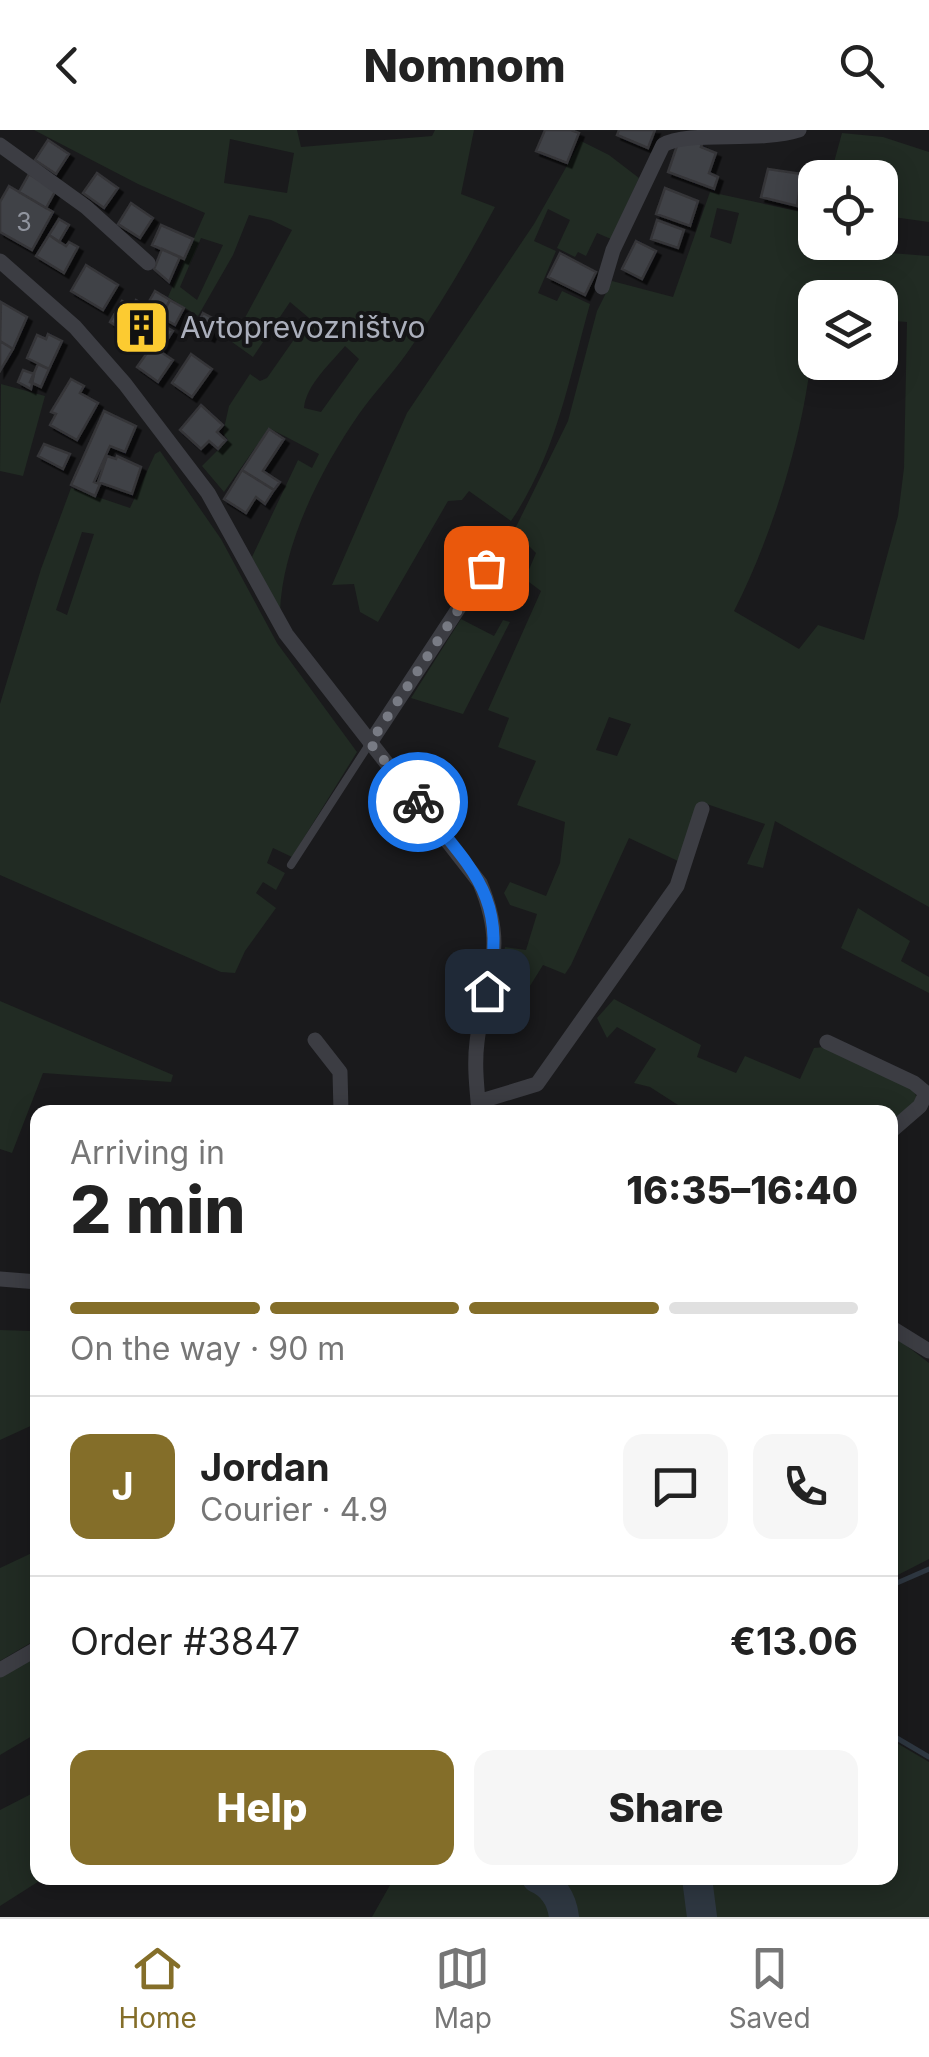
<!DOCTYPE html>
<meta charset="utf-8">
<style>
body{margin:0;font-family:Inter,sans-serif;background:#f6f6f6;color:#222;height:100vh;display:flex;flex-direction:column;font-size:38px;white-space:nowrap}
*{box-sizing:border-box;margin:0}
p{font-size:32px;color:#767676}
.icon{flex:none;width:55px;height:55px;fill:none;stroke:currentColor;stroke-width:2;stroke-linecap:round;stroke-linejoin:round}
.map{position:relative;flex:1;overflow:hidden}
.side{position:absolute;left:30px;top:975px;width:868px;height:780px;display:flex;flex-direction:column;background:#fff;border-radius:20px;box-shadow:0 5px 25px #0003}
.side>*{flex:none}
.controls{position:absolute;left:798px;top:30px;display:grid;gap:20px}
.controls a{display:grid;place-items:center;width:100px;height:100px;border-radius:20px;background:#fff;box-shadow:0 5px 25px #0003;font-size:50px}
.pin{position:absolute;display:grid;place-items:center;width:85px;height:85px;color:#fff;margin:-42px;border-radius:20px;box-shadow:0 5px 15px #0006}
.courier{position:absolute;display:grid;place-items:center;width:100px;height:100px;margin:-50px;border:8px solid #1a73e8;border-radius:50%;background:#fff;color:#222;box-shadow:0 2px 12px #0007}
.summary em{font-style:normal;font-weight:800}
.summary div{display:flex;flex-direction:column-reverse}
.summary{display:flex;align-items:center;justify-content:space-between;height:170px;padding:0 40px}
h1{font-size:65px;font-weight:800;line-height:75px}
.bar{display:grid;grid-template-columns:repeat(4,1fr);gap:15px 10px;align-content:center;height:120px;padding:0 40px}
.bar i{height:12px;border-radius:8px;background:#e0e0e0}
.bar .on{background:#846e29}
.bar p{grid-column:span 4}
.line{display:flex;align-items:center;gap:25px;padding:0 40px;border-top:2px solid #e0e0e0}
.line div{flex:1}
.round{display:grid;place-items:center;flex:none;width:105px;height:105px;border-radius:20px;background:#f6f6f6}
.button{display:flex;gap:20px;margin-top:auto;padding:20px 40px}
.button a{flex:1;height:115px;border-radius:20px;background:#846e29;color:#fff;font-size:40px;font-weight:800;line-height:115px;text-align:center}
.button a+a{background:#f6f6f6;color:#222}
header{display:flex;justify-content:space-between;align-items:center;height:130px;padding:0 40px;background:#fff;font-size:45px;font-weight:800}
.tabs{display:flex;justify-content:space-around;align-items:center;height:140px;border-top:2px solid #e0e0e0;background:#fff;font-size:28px;color:#767676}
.tabs a{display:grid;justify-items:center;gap:5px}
.tabs .on{color:#846e29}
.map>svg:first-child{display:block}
</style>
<header><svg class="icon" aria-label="back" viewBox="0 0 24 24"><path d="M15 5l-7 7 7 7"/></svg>Nomnom<svg class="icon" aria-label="search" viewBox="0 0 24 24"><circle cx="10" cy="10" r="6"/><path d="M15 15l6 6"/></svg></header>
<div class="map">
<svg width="929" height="1787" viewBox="0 0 929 1787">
<defs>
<filter id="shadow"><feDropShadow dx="4.5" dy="4.5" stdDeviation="0" flood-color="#0009"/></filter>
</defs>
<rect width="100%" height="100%" fill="#1a1a1c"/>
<path fill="#212b23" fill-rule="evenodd" d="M34,0H297L301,17L432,6L435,0H474L461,64L495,77C468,128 440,176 407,223C392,244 374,263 359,284C321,339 282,415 280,483L252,427L298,330L312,338L319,324L269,298L224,362L202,336L228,310L223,303L229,276L250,244L260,251L267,248L309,188L290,172L253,227L232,212L292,100L271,90L249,85L233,125L198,186L168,167L205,83L138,54ZM230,9L294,23L287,63L224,53ZM201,108L223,115L197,170L180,157ZM345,216L359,229L321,282L304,278C306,255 331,233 345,216Z
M842,3L883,7L929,22V92L893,87L894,71L880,68V48L830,47Z
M581,11L609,25L639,48L611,109L597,103L586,126L578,122L575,127L557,118L570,90L548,79L534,111L556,121L538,163L557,171L562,161L590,174C569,249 556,325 511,391L469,361L462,370L448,371L378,492L360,482L354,454L332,455L407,283L534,94Z
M710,62L815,85V112L853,113L852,120L929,126V777L775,691L763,738L747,734L765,694L701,672L678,731L629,708L571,835L565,844L543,835L525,864L510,853L514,845L499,843L505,817L526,820L537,784L510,775L504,763L510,752L546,766L560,733L565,692L517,675L536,631L498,617L509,588L488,580L541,461L525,449L536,423L514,401L568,291L597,181L612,151L673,167ZM717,78L739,83L731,114L710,107ZM815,168H880V190L907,192L904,338L898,386L864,510L818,495L799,519L734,481C780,390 815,268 815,168ZM609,587L631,594L617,626L596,620Z
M1,254L45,266L23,346L0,341Z
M160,321L221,409L277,513L357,622L292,727L273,718L267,733L285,743L276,760L263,752L256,763L276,778L245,821L235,843L221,842L0,745V574L41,439L71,358L130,378L155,324ZM82,402L94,404L67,485L56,480Z
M461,489L494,506L503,490L510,492L463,584L411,568Z
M858,778L910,811L901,831L929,847V863L841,818Z
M614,869L701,915L697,927L736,943L745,926L800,949L814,918L824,917L913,958L918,971L890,998V982H689L650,957L634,953L656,919L617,897L607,908L597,888Z
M0,871L173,945L171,952L43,943L12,1023L0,1019Z
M0,1200L31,1201L37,1221V1293L0,1310Z
M890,1203L929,1233V1429L890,1449Z
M34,1422L38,1427L37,1509L0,1531V1438Z
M37,1525V1603L0,1625V1547Z
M890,1609L929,1632V1787H709L705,1748H890Z
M37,1661L38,1748H44L0,1776V1680Z
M394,1748L531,1749C547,1758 553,1769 558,1787H372Z
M553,1748H694L695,1787H572L571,1777Z"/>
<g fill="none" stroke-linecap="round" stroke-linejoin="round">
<path stroke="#2e3741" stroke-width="5" d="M890,1456L929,1439
M890,1604L929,1627"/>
<path stroke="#2e3741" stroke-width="30" d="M537,1748C553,1755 562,1770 564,1787
M697,1748L702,1787"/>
</g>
<path fill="#414246" stroke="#343438" stroke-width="2.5" filter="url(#shadow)" d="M545,0H571L579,3L567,33L536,21Z
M619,0H655L648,18L617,5Z
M48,10L69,24L56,44L35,30Z
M679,10L702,14L701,17L716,23L709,43L718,47L714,59L668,42Z
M768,39L802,44L797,76L761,67Z
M97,43L118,58L104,78L83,63Z
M29,44L56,60L46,78L19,62Z
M9,56L53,82L32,120L0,102V72Z
M665,58L698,71L690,96L656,84Z
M131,73L153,88L140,108L118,94Z
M59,89L69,95L59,112L49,105Z
M657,90L684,100L678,118L651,109Z
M161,95L193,109L184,129L152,115Z
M49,105L66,116L69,112L78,117L64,143L36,126Z
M636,111L656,121L642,149L622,139Z
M162,119L180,127L169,152L154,139Z
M560,123L596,142L585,165L548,147Z
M86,135L118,155L103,180L71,161Z
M155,161L170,170L162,184L147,175Z
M136,170L155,181L150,188L173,201L160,221L152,216L144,218L131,210L133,206L110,192L122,171L132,177Z
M170,170L184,178L175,195L161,187Z
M1,172L27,187L13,219L0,211Z
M203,183L218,191L210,207L195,200Z
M48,204L62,211L49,239L27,228L37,205L46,209Z
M0,211L13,219L0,241Z
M152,216L173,230L158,252L137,237Z
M191,224L212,239L192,267L172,253Z
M38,234L49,239L41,257L30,252Z
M23,240L34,244L31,259L18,252Z
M71,249L84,256L80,263L98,273L77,310L50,295L56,284L51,282Z
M201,275L223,295L217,302L226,310L218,319L209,311L201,319L180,300Z
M104,281L136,296L125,322L110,316L94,352L100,354L95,366L71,355Z
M269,299L284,309L263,341L280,352L274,360L242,340Z
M44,314L70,324L63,339L38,326Z
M107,326L116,329L117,326L141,337L132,364L98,352Z
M242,340L274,360L265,374L256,367L246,383L224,369Z"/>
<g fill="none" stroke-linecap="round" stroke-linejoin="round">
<path stroke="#3c3d43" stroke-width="8" d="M291,735L370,613"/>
<path stroke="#3c3d43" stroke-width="15" d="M0,15L86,77L148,133
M0,131L75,197L125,254L208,363L286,504L480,753C509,822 485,845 477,912C474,935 477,959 479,982
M602,157L613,120L663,15C688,0 760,13 799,0
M370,613L485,438
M315,910L340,942L341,982
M827,912L914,953L926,963L920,976L890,1002
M478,972L537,954L677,756L702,679
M0,1149L38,1152
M890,1197L929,1221
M0,1540L38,1518"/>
</g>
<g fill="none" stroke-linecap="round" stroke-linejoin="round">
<path stroke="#787b84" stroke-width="10" stroke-dasharray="0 18" d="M418,672L370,613L486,438"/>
<path stroke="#1a73e8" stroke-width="12" d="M418,672C473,741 509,767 487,861"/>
</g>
<defs>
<symbol id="building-square" viewBox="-11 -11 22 22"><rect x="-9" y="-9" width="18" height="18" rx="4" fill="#fccb31" stroke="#151517"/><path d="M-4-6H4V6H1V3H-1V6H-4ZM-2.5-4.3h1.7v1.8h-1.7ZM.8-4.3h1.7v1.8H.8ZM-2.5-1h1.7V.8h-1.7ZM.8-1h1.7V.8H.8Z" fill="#111"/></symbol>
</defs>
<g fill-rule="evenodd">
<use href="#building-square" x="110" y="166" width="63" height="63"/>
</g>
<g text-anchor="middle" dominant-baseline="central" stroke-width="8" stroke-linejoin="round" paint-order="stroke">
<g font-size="25" fill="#90949e">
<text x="24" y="92">3</text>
</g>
<g font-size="30" fill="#abafbc" stroke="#151517" text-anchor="start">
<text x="180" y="197">Avtoprevozništvo</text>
</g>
</g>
</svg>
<div class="controls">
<a><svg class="icon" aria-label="locate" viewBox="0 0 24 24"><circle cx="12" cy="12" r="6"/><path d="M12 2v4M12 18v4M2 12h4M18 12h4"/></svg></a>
<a><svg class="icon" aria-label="layers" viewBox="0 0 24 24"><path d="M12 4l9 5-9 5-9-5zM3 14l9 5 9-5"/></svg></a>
</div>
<div class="pin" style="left:486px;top:438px;background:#ea580c"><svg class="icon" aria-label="bag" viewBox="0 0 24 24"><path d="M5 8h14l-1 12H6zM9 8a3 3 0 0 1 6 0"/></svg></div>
<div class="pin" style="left:487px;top:861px;background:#1f2937"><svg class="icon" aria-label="home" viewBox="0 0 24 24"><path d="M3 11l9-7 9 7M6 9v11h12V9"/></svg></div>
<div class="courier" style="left:418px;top:672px"><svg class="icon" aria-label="bike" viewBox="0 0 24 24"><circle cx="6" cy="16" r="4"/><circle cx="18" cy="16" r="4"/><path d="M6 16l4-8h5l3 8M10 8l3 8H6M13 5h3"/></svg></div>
<section class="side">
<div class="summary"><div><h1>2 min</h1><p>Arriving in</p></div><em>16:35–16:40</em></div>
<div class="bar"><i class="on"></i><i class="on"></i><i class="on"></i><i></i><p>On the way · 90 m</p></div>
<div class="line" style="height:180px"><b class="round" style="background:#846e29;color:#fff">J</b><div><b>Jordan</b><p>Courier · 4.9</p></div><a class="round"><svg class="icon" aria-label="chat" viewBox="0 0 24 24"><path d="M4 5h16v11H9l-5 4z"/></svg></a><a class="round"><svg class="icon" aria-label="phone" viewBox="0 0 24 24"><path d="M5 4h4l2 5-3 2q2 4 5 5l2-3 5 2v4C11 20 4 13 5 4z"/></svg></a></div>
<div class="line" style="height:130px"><div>Order #3847</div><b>€13.06</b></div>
<div class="button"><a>Help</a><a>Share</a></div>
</section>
</div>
<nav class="tabs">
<a class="on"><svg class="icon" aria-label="home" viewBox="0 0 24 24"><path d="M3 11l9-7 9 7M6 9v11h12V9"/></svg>Home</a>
<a><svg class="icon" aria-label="map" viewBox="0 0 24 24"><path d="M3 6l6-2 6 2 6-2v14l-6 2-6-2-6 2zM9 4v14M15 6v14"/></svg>Map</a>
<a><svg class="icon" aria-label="saved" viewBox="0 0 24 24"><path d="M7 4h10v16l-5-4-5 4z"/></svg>Saved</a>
</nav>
